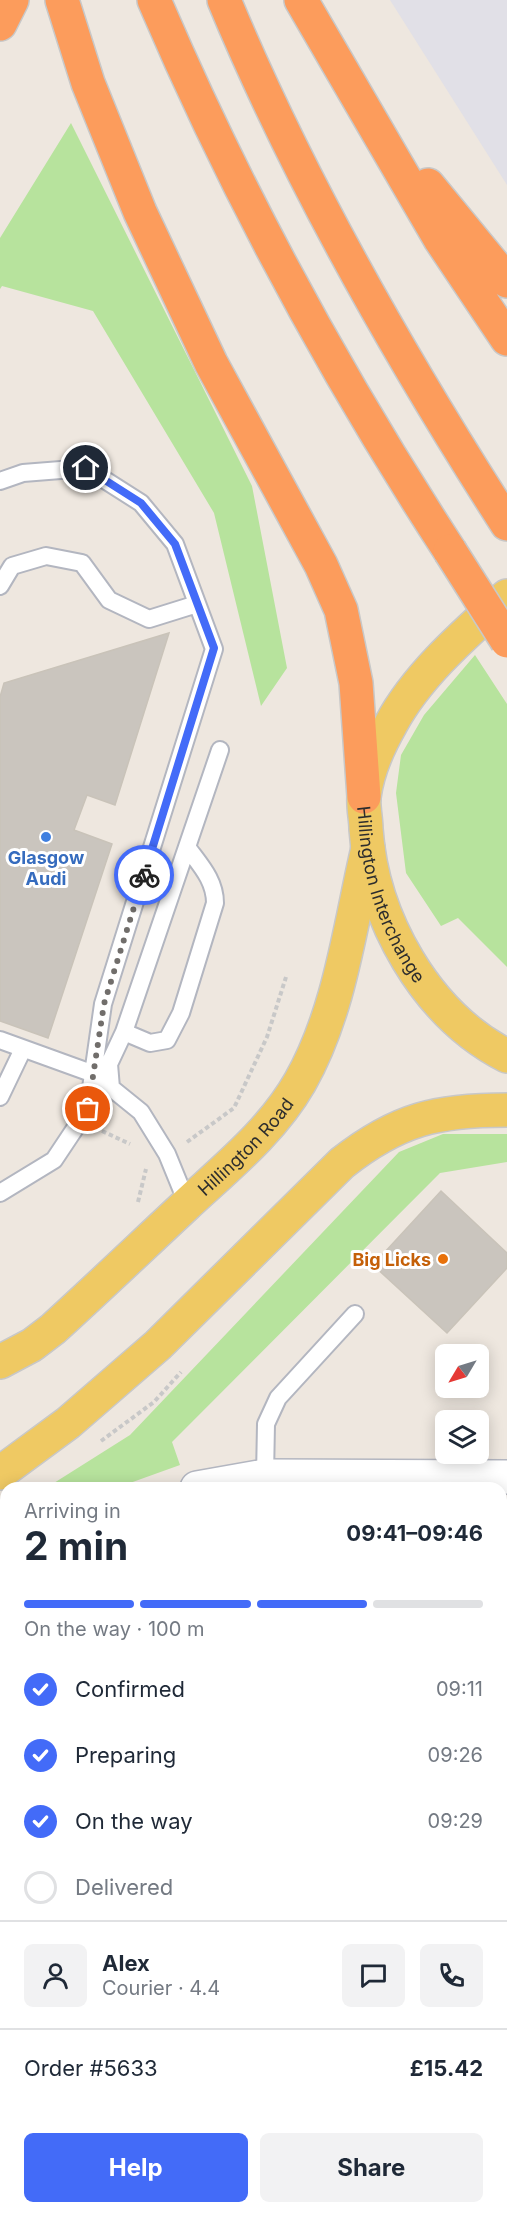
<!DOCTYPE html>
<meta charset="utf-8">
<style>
body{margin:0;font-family:Inter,sans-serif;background:#f2f2f3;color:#1f2937;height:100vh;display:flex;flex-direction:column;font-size:22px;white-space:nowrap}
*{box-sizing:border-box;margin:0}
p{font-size:20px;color:#747a83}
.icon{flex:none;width:33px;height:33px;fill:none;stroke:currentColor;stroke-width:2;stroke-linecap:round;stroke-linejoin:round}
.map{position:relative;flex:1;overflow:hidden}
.details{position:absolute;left:0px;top:1482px;width:507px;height:732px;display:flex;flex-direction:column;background:#fff;border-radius:18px 18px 0 0;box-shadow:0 3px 15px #0003}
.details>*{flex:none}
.needle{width:39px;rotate:232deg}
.tools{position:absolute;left:435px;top:1344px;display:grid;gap:12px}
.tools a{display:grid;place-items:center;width:54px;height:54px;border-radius:9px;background:#fff;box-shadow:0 3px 15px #0003;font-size:30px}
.pin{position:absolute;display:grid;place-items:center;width:51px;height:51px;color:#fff;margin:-26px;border:3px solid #fff;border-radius:50%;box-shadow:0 2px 6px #0007}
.courier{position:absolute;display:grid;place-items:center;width:60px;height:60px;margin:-30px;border:4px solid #436bf8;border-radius:50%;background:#fff;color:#222;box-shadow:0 2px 8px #0007}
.summary em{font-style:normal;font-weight:700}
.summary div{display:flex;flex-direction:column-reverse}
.summary{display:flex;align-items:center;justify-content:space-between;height:102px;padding:0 24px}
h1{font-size:39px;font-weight:700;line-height:45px}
.bar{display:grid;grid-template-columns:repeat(4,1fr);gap:9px 6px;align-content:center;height:72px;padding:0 24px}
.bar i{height:8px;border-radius:4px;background:#e0e1e3}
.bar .on{background:#436bf8}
.bar p{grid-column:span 4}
.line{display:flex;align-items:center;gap:15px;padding:0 24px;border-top:2px solid #e0e1e3}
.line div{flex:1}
.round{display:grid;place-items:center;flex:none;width:63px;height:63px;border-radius:9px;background:#f2f2f3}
ol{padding:0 24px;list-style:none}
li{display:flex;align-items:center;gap:18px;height:66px}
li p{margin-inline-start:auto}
li .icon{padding:6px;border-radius:50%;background:#436bf8;color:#fff;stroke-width:4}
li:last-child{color:#747a83}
li i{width:33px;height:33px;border:3px solid #e0e1e3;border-radius:50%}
.button{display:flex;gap:12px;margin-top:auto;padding:12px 24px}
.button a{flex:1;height:69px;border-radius:9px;background:#436bf8;color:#fff;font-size:24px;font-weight:700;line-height:69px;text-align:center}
.button a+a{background:#f2f2f3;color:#1f2937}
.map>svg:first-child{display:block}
</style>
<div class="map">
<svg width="507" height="2214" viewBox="0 0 507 2214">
<rect width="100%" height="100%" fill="#eee7df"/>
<path fill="#e1e0e7" d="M390,0H507V185Z"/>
<path fill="#b7e39d" d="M71,123L252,486L287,668L261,706L214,513L93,311L2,286L0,289V238Z
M475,655L507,704V967L458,918L441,926L406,873L396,793L401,755L424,715Z
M443,1134H507V1162L440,1173L172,1442L180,1465L116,1488H46L130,1435L399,1152Z
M6,1524V1607L0,1617V1533Z
M6,1747V1980H0V1785Z
M501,1895H507V1981H501Z"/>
<path fill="#cac5be" stroke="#c9c3b9" stroke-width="1.5" d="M169,633L115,805L87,795L74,830L112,844L48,1038L0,1021V697L4,683Z
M441,1191L507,1253V1268L447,1333L373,1265Z
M501,1541H507V1589H501Z
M0,2023H6V2071L0,2070Z
M501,2036H507V2076H501Z
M271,2208H347V2214L271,2213Z
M398,2208H428V2214H398Z"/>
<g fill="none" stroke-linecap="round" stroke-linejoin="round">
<defs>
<path id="lane" d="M0,481L23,473L86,468L141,503L175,544L214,649L103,1004L88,1109L54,1160L0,1193
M0,586L12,566L46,556L82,563L109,600L149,619L197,604
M124,1032L150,1043L167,1040L181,1013L215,903C215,880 200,865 187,847
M0,1040L94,1074L141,1112L167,1154L187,1203
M111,1088L109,1064L124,1032L220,750
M0,1097L23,1049
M265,1476L266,1424L278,1398L355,1314
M501,1649H502"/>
<path id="street" d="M197,1488L265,1476L507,1477
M0,1691L6,1674
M501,1727H507
M0,2130L6,2132
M171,2208L179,2214"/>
<g id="primary">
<path id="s1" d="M507,596C466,633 418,674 391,724C379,745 367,773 364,797C363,807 366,819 366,829C372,918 425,1014 507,1056"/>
<path id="s2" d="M0,1362L32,1345L53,1329C98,1288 142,1246 186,1205C227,1167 272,1131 300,1082C340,1012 350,925 368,848"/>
<path d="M0,1473L68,1423L158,1345L342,1163C398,1119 437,1110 507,1110"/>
</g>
<path id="highway" d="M62,0L88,83L140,212L211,363L321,565L341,610L356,683L364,797
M154,0C236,192 336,376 450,551
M224,0C299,181 401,359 507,524
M301,0L440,239L507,339
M0,24L12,0
M428,185L507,281"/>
</defs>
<use href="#lane" stroke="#b3b6c0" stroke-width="20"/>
<use href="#street" stroke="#b3b6c0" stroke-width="36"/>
<use href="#primary" stroke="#c8c8c8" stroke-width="36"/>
<use href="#highway" stroke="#c8c8c8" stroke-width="36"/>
<path stroke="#c8c8c8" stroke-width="4" stroke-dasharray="4.5 3" stroke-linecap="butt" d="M102,1131L130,1144
M187,1142L234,1108L267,1037L286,977
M138,1202L146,1169
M101,1441L154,1402L181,1372
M0,1519L6,1511
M501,1936H507
M0,1958L6,1959
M501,2016H507
M7,2214L18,2208"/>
<use href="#lane" stroke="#fff" stroke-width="16"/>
<use href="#street" stroke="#fff" stroke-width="33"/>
<use href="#primary" stroke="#efc963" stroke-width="33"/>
<use href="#highway" stroke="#fc9c5c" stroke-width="33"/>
<defs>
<path id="highway-bridge" d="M450,551L507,641"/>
</defs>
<use href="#highway-bridge" stroke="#c8c8c8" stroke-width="36" stroke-linecap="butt"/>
<use href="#highway-bridge" stroke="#fc9c5c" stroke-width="33"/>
</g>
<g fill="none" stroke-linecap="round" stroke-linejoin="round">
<path stroke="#716e6b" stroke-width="6" stroke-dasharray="0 10.8" d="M88,1109L104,1004L144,875"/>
<path stroke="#436bf8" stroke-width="8" d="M86,468L141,503L175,544L214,648L144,875"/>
</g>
<circle fill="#3f7fe0" stroke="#fff" stroke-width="2" cx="46" cy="837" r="6"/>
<circle fill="#e8710a" stroke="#fff" stroke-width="2" cx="443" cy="1259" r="6"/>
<g text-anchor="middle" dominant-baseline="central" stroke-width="6" stroke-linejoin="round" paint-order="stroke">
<g font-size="18" font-weight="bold" fill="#366cbe" stroke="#fff">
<text x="46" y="857">Glasgow<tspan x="46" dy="21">Audi</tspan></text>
</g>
<g font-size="18" fill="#2d2d2d" stroke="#fff">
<text stroke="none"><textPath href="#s1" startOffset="354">Hillington Interchange</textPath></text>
<text stroke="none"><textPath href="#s2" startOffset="328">Hillington Road</textPath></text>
</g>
<g font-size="18" font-weight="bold" fill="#c56008" stroke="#fff" text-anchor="end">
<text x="431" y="1259">Big Licks</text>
</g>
</g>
</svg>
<div class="tools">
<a><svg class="needle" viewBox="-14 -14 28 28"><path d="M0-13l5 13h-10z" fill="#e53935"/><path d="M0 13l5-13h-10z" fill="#747a83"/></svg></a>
<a><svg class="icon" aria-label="layers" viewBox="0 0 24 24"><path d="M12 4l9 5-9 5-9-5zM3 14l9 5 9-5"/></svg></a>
</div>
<div class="pin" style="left:88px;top:1109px;background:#ea580c"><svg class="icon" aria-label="bag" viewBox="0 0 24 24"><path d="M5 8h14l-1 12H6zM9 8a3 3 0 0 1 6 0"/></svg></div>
<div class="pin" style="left:86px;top:468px;background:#1f2937"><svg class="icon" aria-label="home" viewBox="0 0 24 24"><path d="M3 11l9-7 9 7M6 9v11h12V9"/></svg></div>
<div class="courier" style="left:144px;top:875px"><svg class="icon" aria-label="bike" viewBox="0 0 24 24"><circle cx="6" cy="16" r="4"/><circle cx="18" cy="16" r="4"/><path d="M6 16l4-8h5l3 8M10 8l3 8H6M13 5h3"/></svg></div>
<section class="details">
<div class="summary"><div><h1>2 min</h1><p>Arriving in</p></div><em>09:41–09:46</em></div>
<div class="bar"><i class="on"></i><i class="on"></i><i class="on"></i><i></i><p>On the way · 100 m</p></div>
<ol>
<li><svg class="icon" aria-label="check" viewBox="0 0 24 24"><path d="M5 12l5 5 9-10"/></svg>Confirmed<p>09:11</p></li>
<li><svg class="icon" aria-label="check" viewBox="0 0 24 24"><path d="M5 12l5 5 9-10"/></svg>Preparing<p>09:26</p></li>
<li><svg class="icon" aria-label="check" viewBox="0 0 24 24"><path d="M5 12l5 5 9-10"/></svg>On the way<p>09:29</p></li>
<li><i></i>Delivered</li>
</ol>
<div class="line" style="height:108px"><a class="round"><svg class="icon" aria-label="person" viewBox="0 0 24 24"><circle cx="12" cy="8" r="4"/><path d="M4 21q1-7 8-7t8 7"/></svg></a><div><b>Alex</b><p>Courier · 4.4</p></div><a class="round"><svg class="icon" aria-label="chat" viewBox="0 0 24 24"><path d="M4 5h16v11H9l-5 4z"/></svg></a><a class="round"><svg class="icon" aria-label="phone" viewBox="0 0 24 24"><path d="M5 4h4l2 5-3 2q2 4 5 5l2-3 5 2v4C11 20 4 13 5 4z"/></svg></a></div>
<div class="line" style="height:78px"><div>Order #5633</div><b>£15.42</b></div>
<div class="button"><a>Help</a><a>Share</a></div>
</section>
</div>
